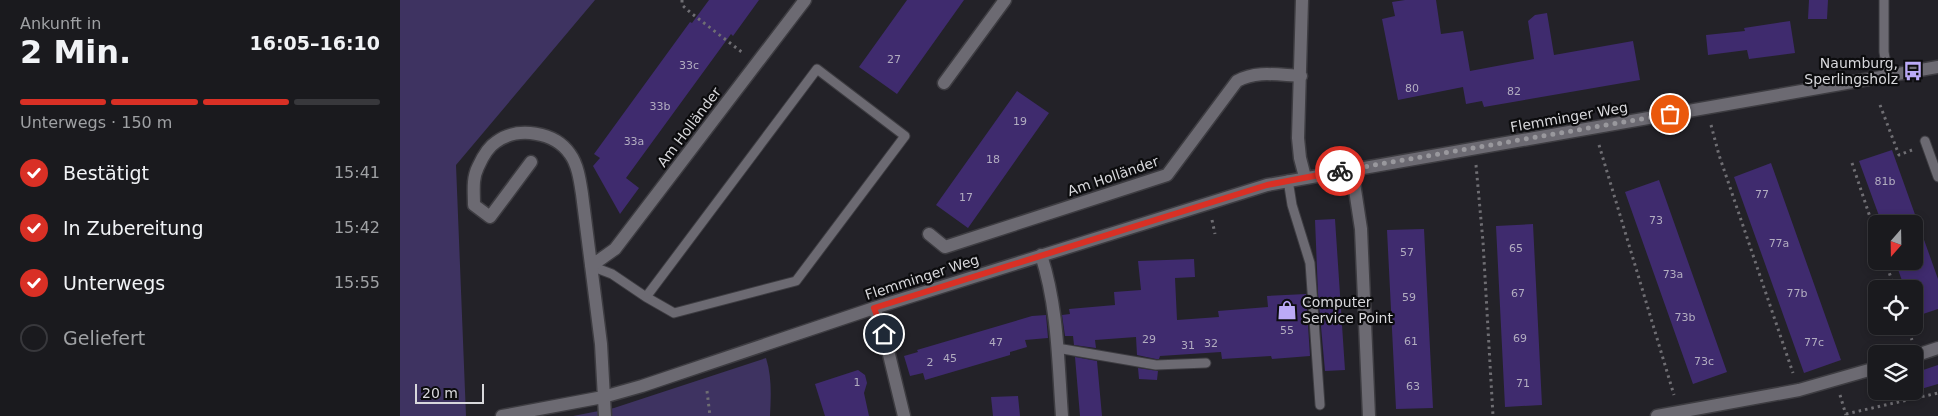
<!DOCTYPE html>
<html lang="de">
<meta charset="utf-8">
<style>
body{margin:0;font-family:"DejaVu Sans",sans-serif;background:#232327;color:#f1f3f6;height:100vh;display:flex;flex-direction:column;font-size:19px;white-space:nowrap}
*{box-sizing:border-box;margin:0}
p{font-size:16px;color:#9fa1a4}
.icon{flex:none;width:28px;height:28px;fill:none;stroke:currentColor;stroke-width:2;stroke-linecap:round;stroke-linejoin:round}
.map{position:relative;flex:1;overflow:hidden}
.panel{display:flex;flex-direction:column;background:#1a1a1e;width:400px}
.panel>*{flex:none}
.needle{width:32px;rotate:200deg}
.fabs{position:absolute;left:1468px;top:215px;display:grid;gap:10px}
.fabs a{display:grid;place-items:center;width:55px;height:55px;border-radius:8px;background:#1a1a1e;box-shadow:0 2px 8px #0003,0 0 0 1px #38383c;font-size:25px}
.scale{position:absolute;left:15px;bottom:12px;width:69px;box-sizing:border-box;padding-left:5px;border:2px solid #d8d8dc;border-top:0;font-size:14px;line-height:18px;white-space:nowrap;color:#d8d8dc;-webkit-text-stroke:4px #0c0c0e;paint-order:stroke}
.pin{position:absolute;display:grid;place-items:center;width:42px;height:42px;color:#fff;margin:-21px;border:2px solid #fff;border-radius:50%;box-shadow:0 1px 5px #0007}
.courier{position:absolute;display:grid;place-items:center;width:50px;height:50px;margin:-25px;border:4px solid #d93025;border-radius:50%;background:#fff;color:#222;box-shadow:0 1px 6px #0007}
.overview em{font-style:normal;font-weight:600}
.overview div{display:flex;flex-direction:column-reverse}
.overview{display:flex;align-items:center;justify-content:space-between;height:85px;padding:0 20px}
h1{font-size:32px;font-weight:600;line-height:38px}
.bar{display:grid;grid-template-columns:repeat(4,1fr);gap:8px 5px;align-content:center;height:60px;padding:0 20px}
.bar i{height:6px;border-radius:4px;background:#38383c}
.bar .active{background:#d93025}
.bar p{grid-column:span 4}
ol{padding:0 20px;list-style:none}
li{display:flex;align-items:center;gap:15px;height:55px}
li p{margin-inline-start:auto}
li .icon{padding:5px;border-radius:50%;background:#d93025;color:#fff;stroke-width:4}
li:last-child{color:#9fa1a4}
li i{width:28px;height:28px;border:2px solid #38383c;border-radius:50%}
main{display:flex;flex:1;min-height:0}
.map>svg:first-child{display:block}
</style>
<main>
<section class="panel">
<div class="overview"><div><h1>2 Min.</h1><p>Ankunft in</p></div><em>16:05–16:10</em></div>
<div class="bar"><i class="active"></i><i class="active"></i><i class="active"></i><i></i><p>Unterwegs · 150 m</p></div>
<ol>
<li><svg class="icon" aria-label="check" viewBox="0 0 24 24"><path d="M5 12l5 5 9-10"/></svg>Bestätigt<p>15:41</p></li>
<li><svg class="icon" aria-label="check" viewBox="0 0 24 24"><path d="M5 12l5 5 9-10"/></svg>In Zubereitung<p>15:42</p></li>
<li><svg class="icon" aria-label="check" viewBox="0 0 24 24"><path d="M5 12l5 5 9-10"/></svg>Unterwegs<p>15:55</p></li>
<li><i></i>Geliefert</li>
</ol>
</section>
<div class="map">
<svg width="1538" height="416" viewBox="0 0 1538 416">
<rect width="100%" height="100%" fill="#232228"/>
<path fill="#3e3361" d="M0,0H195L56,165L66,416H0Z
M366,358C372,377 371,396 370,416H173L214,408Z"/>
<path fill="#3f2b6e" d="M309,0H359L333,36L331,34L226,178L239,188L220,214L193,166L200,158L194,154L290,22L292,23Z
M507,0H564L497,94L459,67Z
M1005,0H1036L1041,34L1063,31L1070,71L1134,59L1128,21L1135,15L1147,13L1154,55L1233,41L1240,80L1084,107L1082,101L1066,104L1063,87L998,100L982,19L995,16L992,2Z
M1409,0H1428L1427,19H1408Z
M1390,21L1395,53L1349,59L1347,50L1308,55L1306,35L1345,31L1344,28Z
M617,91L649,113L568,228L536,205Z
M1492,150L1538,279V309L1514,317V289H1505L1495,261H1514V224H1482L1459,161Z
M1371,163L1441,360L1404,373L1334,177Z
M1259,180L1327,372L1293,384L1225,192Z
M935,219L945,370L925,371L918,293L915,220Z
M1133,224L1142,405L1105,407L1096,226Z
M1024,229L1033,408L996,409L987,230Z
M794,259L795,277L775,278L777,320L819,317L818,311L868,307L867,296L906,294L910,356L872,359L871,356L822,359L821,352L760,356L759,359H756L737,355L736,337L695,340L696,348L674,345L673,336H665L662,315L670,314L669,309L715,305L714,292L741,290L738,261Z
M646,315L648,338L625,340L627,347L610,352V355L525,380L523,373L510,376L504,356L518,352L517,350L632,316Z
M675,357L697,361L702,416H680Z
M1538,365V384L1514,391V373Z
M738,368L758,371L757,380L739,379Z
M458,370L465,375L467,383L464,393L469,416H425L415,384Z
M618,396L620,416H593L591,397Z"/>
<g fill="none" stroke-linecap="round" stroke-linejoin="round">
<defs>
<path id="service" d="M1484,0V52L1488,76
M1525,141L1538,177
M888,180L892,205L910,263L920,405
M191,266L212,274L246,297L274,313L396,281L505,136L417,69L246,297
M657,348L756,365L806,363"/>
<path id="minor" d="M902,0L898,138L900,158L905,177
M544,83L605,0
M131,162L90,217L74,205C74,192 72,179 78,167C82,158 88,147 96,142C118,126 155,132 170,154C178,165 180,181 182,194L201,344L205,416
M952,170L961,229L969,416
M529,234L545,247L767,175L837,81C857,70 878,75 901,76
M641,255C658,307 658,362 662,416
M191,266L215,249L405,0
M474,308L484,334L504,416
M1514,356L1538,348
M102,416L203,397L242,386L474,308L867,185L1538,67
M1257,416L1399,390L1476,368"/>
</defs>
<use href="#service" stroke="#3d3c41" stroke-width="11"/>
<use href="#minor" stroke="#3d3c41" stroke-width="15"/>
<path stroke="#6f6e73" stroke-width="3" stroke-dasharray="2.5 4" stroke-linecap="butt" d="M282,0V5L291,13L343,53
M1480,105L1499,155L1512,150
M1311,125L1319,155L1393,373
M1199,145L1274,395
M1452,163L1476,235
M1076,165L1083,242L1093,416
M812,220L815,234
M1485,261L1495,289
M1507,326L1512,340
M307,391L310,416
M1440,395L1446,415
M1446,414L1538,393"/>
<use href="#service" stroke="#6c6a72" stroke-width="9"/>
<use href="#minor" stroke="#6c6a72" stroke-width="12"/>
</g>
<g fill="none" stroke-linecap="round" stroke-linejoin="round">
<path stroke="#99989d" stroke-width="5" stroke-dasharray="0 9" d="M940,171L1270,114"/>
<path stroke="#d93025" stroke-width="6" d="M484,334L474,308L867,185L940,171"/>
</g>
<defs>
<symbol id="bus-bare" viewBox="-9 -9 18 18"><path d="M-5-6H5V4H4V6H2V4H-2V6H-4V4H-5ZM-3.5-4V0h7V-4ZM-3.5 1.2v1.5H-2V1.2ZM2 1.2v1.5H3.5V1.2Z" fill="#bbaaf6" stroke="#0c0c0e" stroke-width="2.5" paint-order="stroke"/></symbol>
<symbol id="shop-bare" viewBox="-9 -9 18 18"><path d="M-5-2.5h2.3a2.7 3.5 0 0 1 5.4 0H5L5.5 6h-11ZM-1.5-2.5h3a1.5 2.3 0 0 0-3 0Z" fill="#bbaaf6" stroke="#0c0c0e" stroke-width="2.5" paint-order="stroke"/></symbol>
</defs>
<g fill-rule="evenodd">
<use href="#bus-bare" x="1499" y="57" width="28" height="28"/>
<use href="#shop-bare" x="873" y="296" width="28" height="28"/>
</g>
<g text-anchor="middle" dominant-baseline="central" stroke-width="4.5" stroke-linejoin="round" paint-order="stroke">
<g font-size="11" fill="#b2adc0">
<text x="494" y="59">27</text>
<text x="289" y="65">33c</text>
<text x="1012" y="88">80</text>
<text x="1114" y="91">82</text>
<text x="260" y="106">33b</text>
<text x="620" y="121">19</text>
<text x="234" y="141">33a</text>
<text x="593" y="159">18</text>
<text x="1485" y="181">81b</text>
<text x="1362" y="194">77</text>
<text x="566" y="197">17</text>
<text x="1256" y="220">73</text>
<text x="1379" y="243">77a</text>
<text x="1116" y="248">65</text>
<text x="1007" y="252">57</text>
<text x="1273" y="274">73a</text>
<text x="1118" y="293">67</text>
<text x="1397" y="293">77b</text>
<text x="1009" y="297">59</text>
<text x="1285" y="317">73b</text>
<text x="887" y="330">55</text>
<text x="1120" y="338">69</text>
<text x="749" y="339">29</text>
<text x="1011" y="341">61</text>
<text x="596" y="342">47</text>
<text x="1414" y="342">77c</text>
<text x="811" y="343">32</text>
<text x="788" y="345">31</text>
<text x="550" y="358">45</text>
<text x="1304" y="361">73c</text>
<text x="530" y="362">2</text>
<text x="457" y="382">1</text>
<text x="1123" y="383">71</text>
<text x="1013" y="386">63</text>
</g>
<g font-size="14" fill="#d8d8dc" stroke="#0c0c0e" text-anchor="end">
<text x="1498" y="63">Naumburg,<tspan x="1498" dy="16">Sperlingsholz</tspan></text>
<text x="902" y="302" text-anchor="start">Computer<tspan x="902" dy="16">Service Point</tspan></text>
</g>
<g font-size="14" fill="#d8d8dc" stroke="#0c0c0e">
<text transform="translate(1169 117) rotate(-10)">Flemminger Weg</text>
<text transform="translate(289 127) rotate(-53)">Am Holländer</text>
<text transform="translate(713 176) rotate(-19)">Am Holländer</text>
<text transform="translate(522 277) rotate(-18)">Flemminger Weg</text>
</g>
</g>
</svg>
<div class="fabs">
<a><svg class="needle" viewBox="-14 -14 28 28"><path d="M0-13l5 13h-10z" fill="#e53935"/><path d="M0 13l5-13h-10z" fill="#9fa1a4"/></svg></a>
<a><svg class="icon" aria-label="locate" viewBox="0 0 24 24"><circle cx="12" cy="12" r="6"/><path d="M12 2v4M12 18v4M2 12h4M18 12h4"/></svg></a>
<a><svg class="icon" aria-label="layers" viewBox="0 0 24 24"><path d="M12 4l9 5-9 5-9-5zM3 14l9 5 9-5"/></svg></a>
</div>
<div class="scale">20 m</div>
<div class="pin" style="left:1270px;top:114px;background:#ea580c"><svg class="icon" aria-label="bag" viewBox="0 0 24 24"><path d="M5 8h14l-1 12H6zM9 8a3 3 0 0 1 6 0"/></svg></div>
<div class="pin" style="left:484px;top:334px;background:#1f2937"><svg class="icon" aria-label="home" viewBox="0 0 24 24"><path d="M3 11l9-7 9 7M6 9v11h12V9"/></svg></div>
<div class="courier" style="left:940px;top:171px"><svg class="icon" aria-label="bike" viewBox="0 0 24 24"><circle cx="6" cy="16" r="4"/><circle cx="18" cy="16" r="4"/><path d="M6 16l4-8h5l3 8M10 8l3 8H6M13 5h3"/></svg></div>
</div>
</main>
